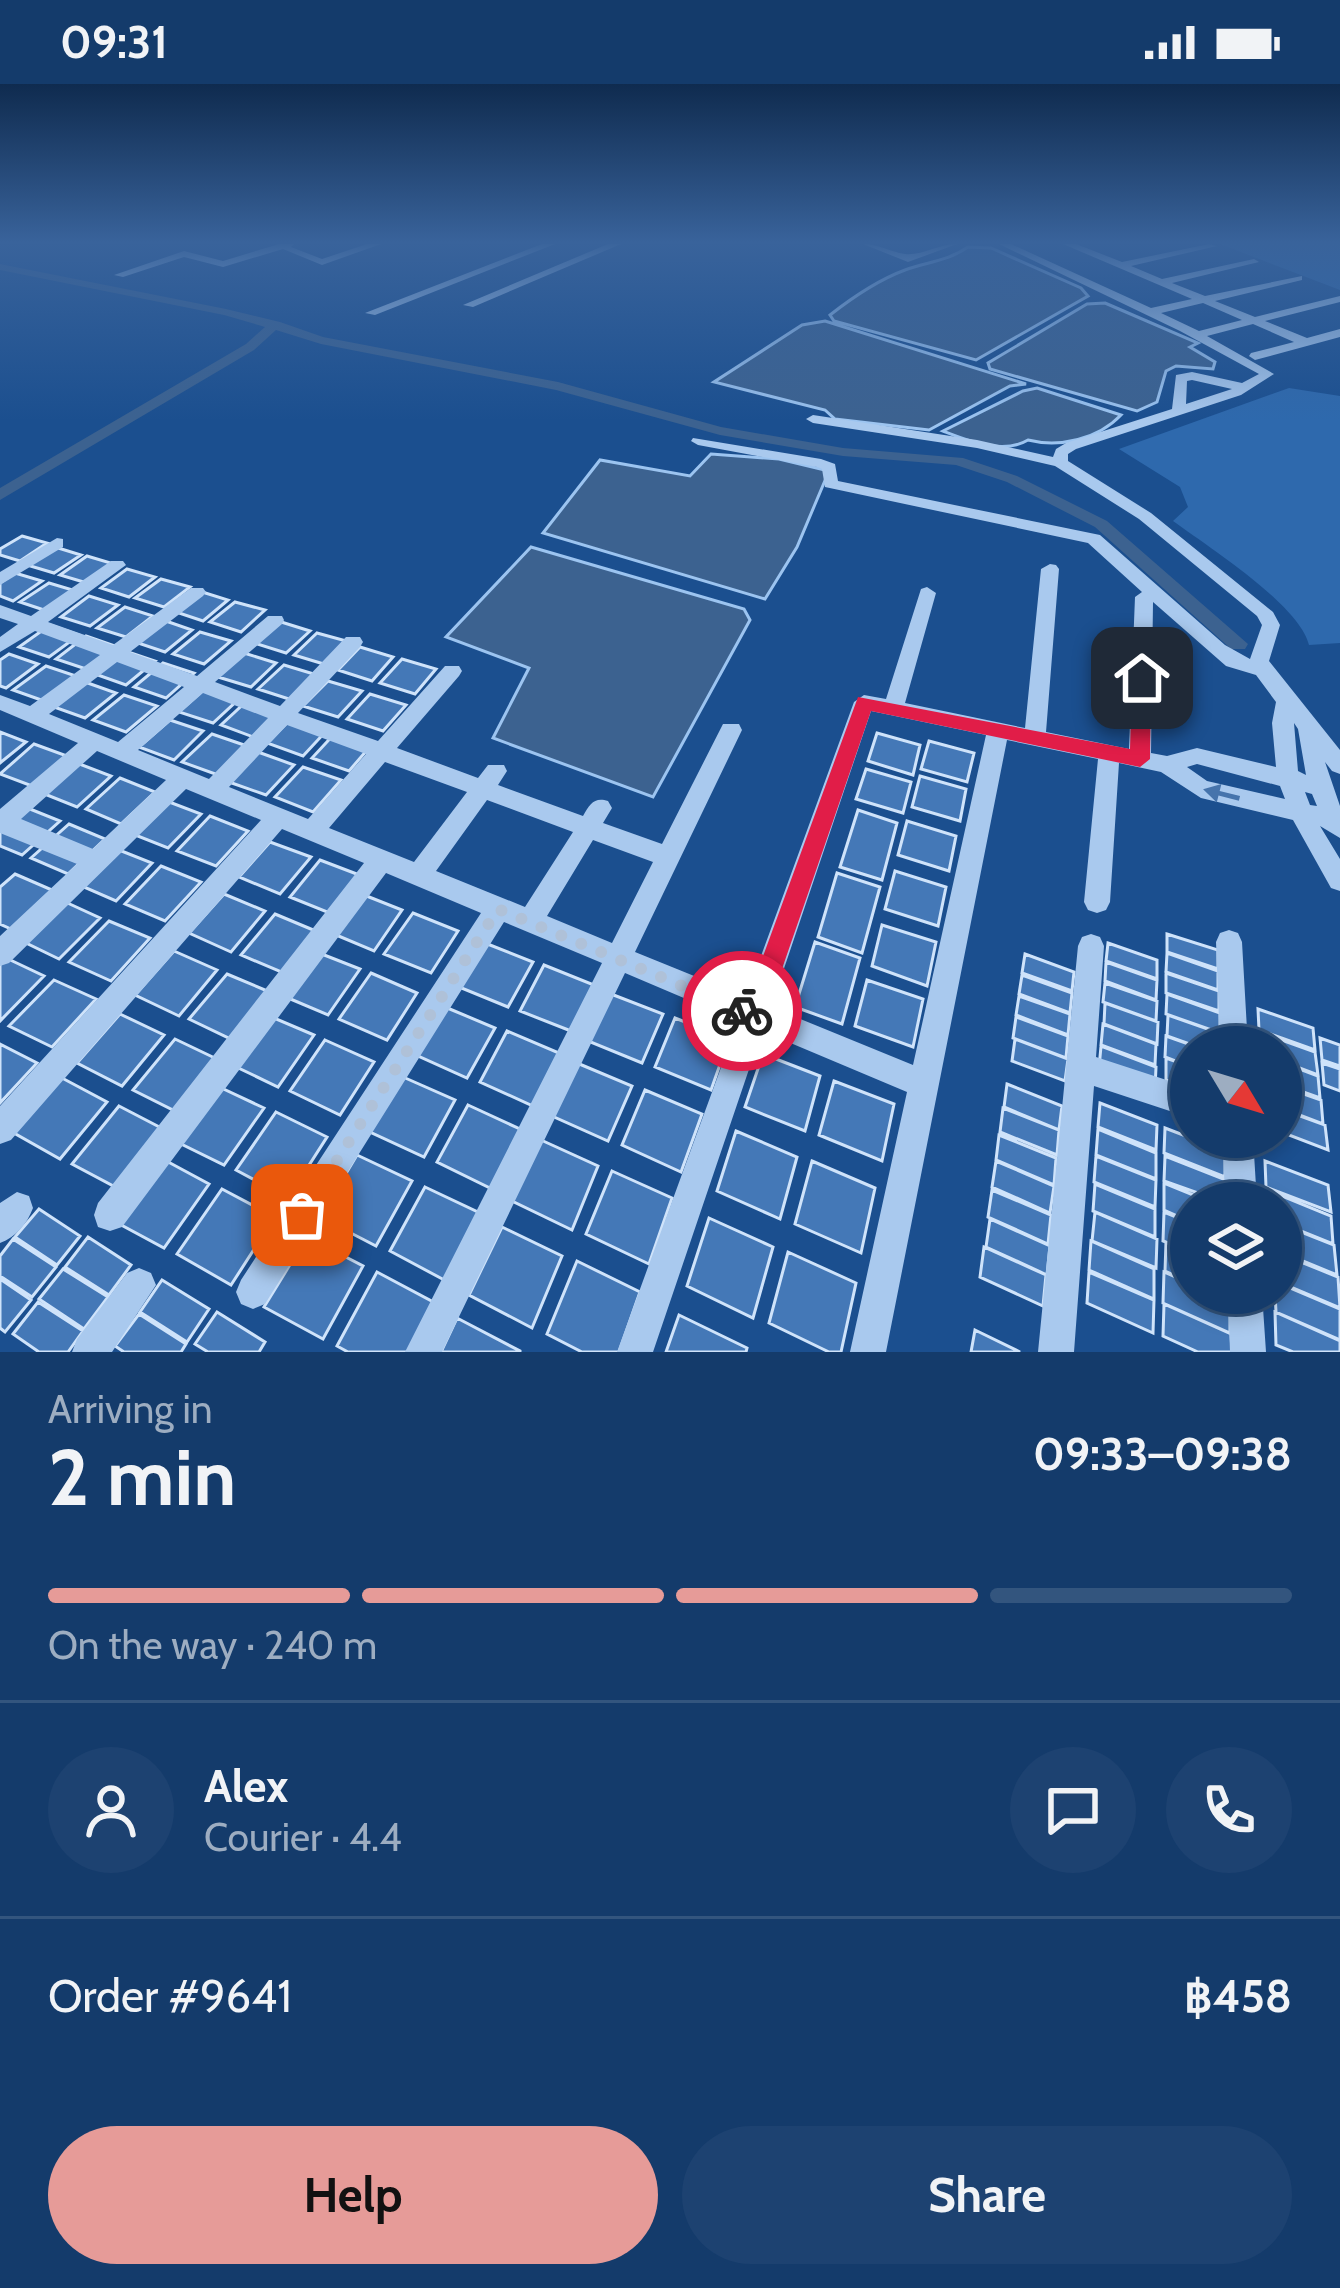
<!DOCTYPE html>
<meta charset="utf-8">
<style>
body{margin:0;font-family:Cabin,sans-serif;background:#1d4271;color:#f1f3f6;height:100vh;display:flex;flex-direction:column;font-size:45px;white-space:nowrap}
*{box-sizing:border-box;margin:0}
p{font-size:39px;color:#9dadc1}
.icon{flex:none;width:66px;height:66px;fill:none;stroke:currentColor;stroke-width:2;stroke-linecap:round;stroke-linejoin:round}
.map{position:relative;height:1268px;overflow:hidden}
.details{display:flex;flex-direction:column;background:#143b6b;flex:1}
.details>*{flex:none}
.needle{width:78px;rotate:128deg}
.fabs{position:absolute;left:1170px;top:942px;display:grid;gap:24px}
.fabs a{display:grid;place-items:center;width:132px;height:132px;border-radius:50%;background:#143b6b;box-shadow:0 6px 18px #0003,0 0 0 3px #33557e;font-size:60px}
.pin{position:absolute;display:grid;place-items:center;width:102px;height:102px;color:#fff;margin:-51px;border-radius:24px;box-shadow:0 6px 18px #0006}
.courier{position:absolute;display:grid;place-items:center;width:120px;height:120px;margin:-60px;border:9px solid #e11d48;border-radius:50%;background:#fff;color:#222;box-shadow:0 3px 15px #0007}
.headline em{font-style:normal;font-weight:700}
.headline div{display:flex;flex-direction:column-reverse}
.headline{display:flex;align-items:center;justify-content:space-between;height:204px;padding:0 48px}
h1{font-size:78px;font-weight:700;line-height:90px}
.bar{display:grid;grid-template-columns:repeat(4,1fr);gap:18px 12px;align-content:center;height:144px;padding:0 48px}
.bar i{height:15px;border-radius:9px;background:#33557e}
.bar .current{background:#e69b98}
.bar p{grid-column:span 4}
.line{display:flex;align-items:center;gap:30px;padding:0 48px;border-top:3px solid #33557e}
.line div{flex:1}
.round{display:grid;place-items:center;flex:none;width:126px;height:126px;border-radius:63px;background:#1d4271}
.button{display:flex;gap:24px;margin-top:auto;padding:24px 48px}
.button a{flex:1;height:138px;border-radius:72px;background:#e69b98;color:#111;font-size:48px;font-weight:700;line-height:138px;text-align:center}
.button a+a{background:#1d4271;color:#f1f3f6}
.status{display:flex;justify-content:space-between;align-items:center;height:84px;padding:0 60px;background:#143b6b;direction:ltr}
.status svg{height:33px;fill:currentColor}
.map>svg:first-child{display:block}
</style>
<div class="status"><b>09:31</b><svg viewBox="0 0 49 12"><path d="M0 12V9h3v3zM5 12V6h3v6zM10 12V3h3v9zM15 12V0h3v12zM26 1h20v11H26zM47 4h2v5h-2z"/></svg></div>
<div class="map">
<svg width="1340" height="1268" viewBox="0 0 1340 1268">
<rect width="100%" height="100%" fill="#1b4f8f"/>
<path fill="#2e69ad" d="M1220,160H1340V206Z
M1289,304L1340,312V559L1309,561C1300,521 1207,462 1173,437L1188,423L1180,403L1119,365Z"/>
<path fill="#3c6290" stroke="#9cc4f0" stroke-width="3" d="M968,163L991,164L1081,204L1088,212L976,276L834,237L830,231C853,213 878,196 905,186C927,178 948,177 968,163Z
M1105,219L1198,259L1190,263L1215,278L1213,285L1176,282L1166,287L1157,318L1137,327L990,285L988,279L1087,220Z
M825,237L1026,300L1010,302L929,346L835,335L825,326L714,298L802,241Z
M1037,304L1121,331C1098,355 1060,364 1028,356C1003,371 969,357 943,347L1023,307Z
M711,370L779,375L829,387L797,463L765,515L543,449L600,376L690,392Z
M531,463L744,525L750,536L653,713L493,654L529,584L446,553Z"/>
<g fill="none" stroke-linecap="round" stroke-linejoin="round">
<path fill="#3c6290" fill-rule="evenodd" d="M0,180L226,225L280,238L323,253L558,298L721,343L843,364L963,374L1017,392L1107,437L1248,560L1245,565H1231L1095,443L1007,398L956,381L843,372L720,351L556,306L321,260L276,246L254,266L0,416V404L246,260L265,243L224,231L0,186Z"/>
</g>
<path fill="#4478b7" stroke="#cfe3fa" stroke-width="3" d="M22,452L47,459L20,477L0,471V465Z
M55,463L81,471L54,489L27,481Z
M87,472L114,480L87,499L60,491Z
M127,485L155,493L129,513L101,504Z
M15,489L42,497L13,517L0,512V499Z
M161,495L190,503L164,523L135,514Z
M49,499L76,507L47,527L20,518Z
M199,507L228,516L203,537L173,527Z
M89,512L118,521L90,542L61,533Z
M235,518L265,526L241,548L210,538Z
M125,523L153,532L126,553L97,544Z
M163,536L192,546L165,568L135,558Z
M278,537L310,547L286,569L254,559Z
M50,541L79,551L49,573L19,563Z
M200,548L231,557L204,580L173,570Z
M317,549L350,558L327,581L294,571Z
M86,552L115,562L86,585L56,575Z
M360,563L393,573L372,597L338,586Z
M125,567L155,577L126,601L95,590Z
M244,569L276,579L251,603L218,593Z
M9,570L38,580L6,604L0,602V576Z
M402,575L436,585L415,610L380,599Z
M163,579L194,589L166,614L134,603Z
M284,581L317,591L292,616L258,605Z
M46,582L76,592L44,617L13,606Z
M328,597L362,607L338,633L303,622Z
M85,598L116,609L85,634L54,623Z
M208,602L241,613L213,639L179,628Z
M370,610L406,621L383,647L347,635Z
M124,611L157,622L126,648L93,636Z
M249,615L283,626L256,654L221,641Z
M294,632L329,644L303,672L267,659Z
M170,636L203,647L174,676L139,663Z
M338,646L374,658L349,687L312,674Z
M0,648L26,658L0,679Z
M877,649L920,661L913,691L868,677Z
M212,650L247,662L218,691L182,678Z
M929,657L974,669L967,698L921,685Z
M34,660L67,672L32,702L0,690Z
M258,668L294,681L266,711L229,698Z
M77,679L111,692L77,723L42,709Z
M303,683L341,696L313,728L275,713Z
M866,685L911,698L903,729L856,715Z
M920,692L966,705L960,737L912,723Z
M120,694L155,708L121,740L86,725Z
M164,716L201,730L168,764L130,749Z
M25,723L60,737L22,771L0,762V744Z
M858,726L897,739L882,796L840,783Z
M210,732L248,747L216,782L177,767Z
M907,737L956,752L949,787L898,771Z
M69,740L105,755L68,790L31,774Z
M270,758L311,773L280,810L239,793Z
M114,764L152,779L116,817L77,800Z
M320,776L362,792L332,830L290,813Z
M161,782L201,798L165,837L125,820Z
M895,787L946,803L938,842L885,825Z
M837,789L880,803L862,869L818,853Z
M15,790L52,806L11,845L0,840V803Z
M359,809L402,826L374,867L329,848Z
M224,810L265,827L231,868L189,849Z
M61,816L100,834L59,875L20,856Z
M413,829L458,847L431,889L384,870Z
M275,830L318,848L286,890L241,871Z
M109,837L150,854L111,897L69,878Z
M882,841L936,858L927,902L872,882Z
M1167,850L1218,866V885L1167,868Z
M815,858L860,874L842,940L795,923Z
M485,859L533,878L508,923L459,903Z
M1108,859L1157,876V895L1106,877Z
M174,867L217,886L179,932L135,911Z
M314,867L360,885L328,931L281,911Z
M1167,869L1218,887V906L1166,888Z
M1025,870L1074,888L1072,907L1022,889Z
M4,873L44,892L0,937V877Z
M1106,878L1157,896L1156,916L1105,897Z
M544,881L594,901L571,947L520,927Z
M371,889L417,909L387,956L339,935Z
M1166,889L1219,907V927L1166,909Z
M227,890L272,909L235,957L189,935Z
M1022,891L1072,909L1070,929L1019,910Z
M54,896L96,915L52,963L9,942Z
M867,896L923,915L913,963L855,942Z
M1105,899L1157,917L1156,937L1103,918Z
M611,910L663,930L642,979L588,957Z
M1167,910L1220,929V949L1166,930Z
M1019,912L1070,930L1068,951L1016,931Z
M1105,919L1158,938L1157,960L1104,940Z
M445,923L495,944L467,994L416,971Z
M1258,925L1313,944L1315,966L1259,946Z
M120,930L164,951L122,1002L77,979Z
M267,931L314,951L278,1003L230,980Z
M1168,931L1222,950V963H1198L1167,952Z
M1016,933L1068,952L1066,974L1013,954Z
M675,934L729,955L711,1006L655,983Z
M1103,940L1156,960L1155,981L1101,961Z
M507,947L559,969L533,1022L480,998Z
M1259,948L1315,968L1318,991L1281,977V963H1259Z
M1166,952L1197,963H1191V983L1165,973Z
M1320,954L1340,961V982L1322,976Z
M175,955L221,977L181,1030L133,1006Z
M1015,955L1068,975L1065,997L1012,977Z
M325,956L374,978L340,1031L290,1007Z
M0,960L37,979L0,1019Z
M1101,962L1156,983L1155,1005L1099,984Z
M763,970L820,992L805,1047L745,1023Z
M1166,974L1191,983V1006L1166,996Z
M1281,978L1318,992L1320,1014L1281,1000Z
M577,979L632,1002L608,1057L552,1032Z
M1322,979L1340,985V1007L1324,1001Z
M403,993L455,1016L424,1073L370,1048Z
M62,994L107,1018L60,1075L14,1049Z
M834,997L894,1020L882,1077L819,1051Z
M1007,1000L1062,1022L1059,1046L1004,1023Z
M215,1001L264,1024L224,1081L173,1056Z
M1281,1002L1321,1016L1323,1040L1281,1024Z
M645,1006L702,1030L681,1088L622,1061Z
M1100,1019L1157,1041L1156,1066L1098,1043Z
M468,1021L522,1046L492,1105L437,1078Z
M119,1022L167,1047L121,1106L72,1080Z
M1003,1024L1059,1046L1057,1071L1000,1048Z
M1281,1025L1325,1041L1328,1066L1281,1048Z
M276,1028L327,1053L288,1114L236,1086Z
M1165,1044L1225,1067V1093L1164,1069Z
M1098,1045L1156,1069V1095L1096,1071Z
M736,1047L797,1073L780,1135L717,1107Z
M999,1051L1056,1074L1054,1101L996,1076Z
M541,1056L598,1082L572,1146L512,1117Z
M357,1071L412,1097L376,1162L320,1133Z
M1096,1072L1156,1096L1155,1123L1094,1098Z
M1165,1072L1226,1096V1119L1164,1097Z
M159,1073L209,1100L164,1164L112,1136Z
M812,1077L875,1104L861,1169L795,1140Z
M996,1077L1054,1102L1050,1129L992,1103Z
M1265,1077L1328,1101L1331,1128L1266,1103Z
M612,1087L672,1114L649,1180L586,1150Z
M1164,1099L1213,1119H1191V1138L1164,1126Z
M1095,1100L1155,1125V1153L1093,1127Z
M425,1103L482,1130L448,1198L390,1167Z
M222,1105L275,1133L231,1201L177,1170Z
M992,1106L1051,1131L1048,1160L988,1133Z
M1267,1106L1331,1132L1333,1160L1281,1139V1119H1267Z
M39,1125L80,1152L57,1181L15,1153Z
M1095,1128L1157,1155L1156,1184L1092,1157Z
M1164,1128L1191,1139V1168L1163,1157Z
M709,1134L773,1163L753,1234L687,1202Z
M990,1135L1050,1162L1047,1191L986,1163Z
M1281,1140L1334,1161L1337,1191L1281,1168Z
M502,1143L562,1172L532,1244L469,1211Z
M88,1153L131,1181L109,1211L65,1183Z
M307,1153L363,1182L323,1255L264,1223Z
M13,1155L56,1183L32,1213L0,1192V1172Z
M1091,1157L1154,1185V1215L1089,1186Z
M1166,1158L1191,1169V1199L1165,1187Z
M984,1163L1046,1191L1043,1222L980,1193Z
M788,1168L856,1199L841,1268H829L769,1239Z
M1281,1170L1338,1193L1340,1224L1281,1199Z
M577,1177L640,1208L619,1268H582L547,1250Z
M63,1185L108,1213L84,1245L39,1215Z
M377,1188L437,1220L413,1268H348L337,1262Z
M1089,1188L1154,1216L1153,1249L1087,1219Z
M1164,1188L1191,1200V1209H1212L1230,1217V1249L1163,1219Z
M0,1195L31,1216L5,1248L0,1244Z
M162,1196L209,1225L187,1258L140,1228Z
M1281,1200L1340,1225V1256L1276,1228L1275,1209H1281Z
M38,1218L83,1247L68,1268H39L13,1250Z
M1164,1220L1231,1250L1232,1268H1198L1163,1252Z
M217,1228L265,1258L259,1268H208L195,1260Z
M1275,1228L1340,1257V1268H1293L1276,1261Z
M139,1230L186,1260L181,1268H124L115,1262Z
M679,1231L747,1264L746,1268H666Z
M457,1234L520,1267V1268H441Z
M975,1246L1020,1268H971Z"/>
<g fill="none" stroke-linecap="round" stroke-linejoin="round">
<path fill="#a9c9ee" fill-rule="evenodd" d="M279,160H294L291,163L322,175L367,160H381L322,181L283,165L223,183L184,173L123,193L114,191L184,167L223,177Z
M542,160H555L375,231L365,229Z
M608,160H621L473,223L463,221Z
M863,160C879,160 890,168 905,170C921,172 939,160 957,160L908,178Z
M999,160H1011L1151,224L1192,215L1063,160H1076L1122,178L1209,160L1217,162L1131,182L1162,195L1254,175L1259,178L1172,199L1205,212L1302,192V196L1215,217L1255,233L1340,212V218L1265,237L1307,254L1340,245V253L1255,276L1249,272L1251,269L1294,258L1253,240L1207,252L1274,290L1241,311L1076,365L1068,370V377L1151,429L1273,528L1280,541L1269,577L1340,666V690L1332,687L1325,678L1340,722V754L1320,742L1340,775V807L1331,804L1293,736L1201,714L1161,688L1119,679L1110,818L1106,826L1097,829L1088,826L1084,818L1098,675L1007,656L886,1268H850L907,1008L762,947L653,1268H617L738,937L625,889L442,1268H405L602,879L504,838L265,1220L253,1225L241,1220L236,1208L241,1196L481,829L386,789L122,1143L110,1147L98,1143L94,1131L98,1119L364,779L282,745L11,1056L0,1060V1022L261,736L186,705L9,879L0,882V852L77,780L0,749V725L78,659L0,626V611L30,622L100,571L35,547L0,568V553L18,540L0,534V521L31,532L111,477H123L126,481L48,538L113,561L191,504H203L206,508L203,512L130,568L197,592L268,532H282L284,536L282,540L215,598L280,622L346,553H360L363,558L360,563L298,629L378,657L445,582H459L462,587L459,592L397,664L478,694L488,681H504L507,687L498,701L583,732C590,720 594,713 608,717L612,724L603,739L662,760L723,640H739L742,646L635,868L746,913L854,618L864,611L886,615L921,505L927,503L936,509L905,619L1025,644L1041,485L1050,480L1056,481L1059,485L1046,648L1129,665L1135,513L1142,508L1088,459L825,403L822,385L817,383L698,361L691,357L693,354L821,375L835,380L838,397L1100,451L1225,561L1250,575L1262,541L1257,532L1139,435L1055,382L977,364L813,339L806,335L813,331L977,356L1053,373L1056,365L1066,359L1172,325L1176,291L1192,288L1242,299L1259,290L1180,247ZM1203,219L1242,236L1199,247L1161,229ZM1192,296L1232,305L1186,320L1187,297ZM1153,518L1226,582L1256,591L1276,618L1272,639L1276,683L1197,664L1167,672L1151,669ZM117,578L184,603L118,658L49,630ZM203,609L268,634L209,695L138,666ZM871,627L986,651L913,981L771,923ZM1294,639L1298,645L1306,691L1298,687ZM287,641L366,670L308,735L229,703ZM97,667L166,696L93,765L21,735ZM385,678L467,708L414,778L329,744ZM1197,680L1280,702L1285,715L1207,697L1187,683ZM1305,708L1312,710L1317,722L1310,721ZM487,716L573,748L525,823L436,787ZM593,756L653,778L612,859L547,832Z
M57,454L63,455V463L0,501V488Z
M1229,846L1238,849L1242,858L1248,963H1220L1216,858L1220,849Z
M1091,850L1100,853L1104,862L1096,973L1191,1004V1034L1094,1002L1074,1268H1038L1078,862L1082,853Z
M1223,1053H1253L1257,1119H1225Z
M17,1108L29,1112L33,1124C27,1140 16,1153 0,1159V1119Z
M139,1184L151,1189L156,1201L112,1268H72L77,1255L127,1189Z
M1228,1209H1262L1266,1268H1230Z"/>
</g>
<defs><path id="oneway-solid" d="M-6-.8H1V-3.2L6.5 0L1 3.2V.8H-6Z" transform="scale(3)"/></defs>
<use fill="#4674ac" href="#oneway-solid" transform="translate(1222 710) rotate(-166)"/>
<linearGradient id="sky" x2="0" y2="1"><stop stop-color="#0f2b4f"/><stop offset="0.47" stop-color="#39639b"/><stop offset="1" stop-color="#39639b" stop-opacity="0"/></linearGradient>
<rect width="1340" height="337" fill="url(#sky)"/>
<path fill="#e11d48" d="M1142,587L1151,594L1150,675L1140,683L871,627L763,940L754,944L733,935L729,927L733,918L747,916L858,613L1130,665L1132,594Z"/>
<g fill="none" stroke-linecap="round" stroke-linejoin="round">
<path stroke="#afc1d8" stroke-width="12" stroke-dasharray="0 21.6" d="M302,1131L498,825L742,927"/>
</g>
</svg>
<div class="fabs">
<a><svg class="needle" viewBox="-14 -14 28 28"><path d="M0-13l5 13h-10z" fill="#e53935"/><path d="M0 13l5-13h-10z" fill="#9dadc1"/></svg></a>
<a><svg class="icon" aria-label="layers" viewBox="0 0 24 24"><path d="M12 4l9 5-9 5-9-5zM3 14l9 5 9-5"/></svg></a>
</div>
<div class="pin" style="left:302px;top:1131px;background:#ea580c"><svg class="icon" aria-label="bag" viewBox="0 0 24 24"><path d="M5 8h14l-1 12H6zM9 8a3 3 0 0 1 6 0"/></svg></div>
<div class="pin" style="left:1142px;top:594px;background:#1f2937"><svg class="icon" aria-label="home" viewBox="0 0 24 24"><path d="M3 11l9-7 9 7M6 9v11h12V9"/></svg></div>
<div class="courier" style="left:742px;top:927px"><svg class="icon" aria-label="bike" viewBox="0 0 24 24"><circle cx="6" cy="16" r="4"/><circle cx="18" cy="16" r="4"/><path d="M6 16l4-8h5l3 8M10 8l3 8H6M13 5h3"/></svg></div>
</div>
<section class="details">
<div class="headline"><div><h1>2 min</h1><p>Arriving in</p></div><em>09:33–09:38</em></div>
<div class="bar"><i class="current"></i><i class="current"></i><i class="current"></i><i></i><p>On the way · 240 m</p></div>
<div class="line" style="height:216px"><a class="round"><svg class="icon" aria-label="person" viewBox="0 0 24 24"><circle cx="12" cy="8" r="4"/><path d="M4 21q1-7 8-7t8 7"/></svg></a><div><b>Alex</b><p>Courier · 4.4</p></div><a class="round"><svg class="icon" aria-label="chat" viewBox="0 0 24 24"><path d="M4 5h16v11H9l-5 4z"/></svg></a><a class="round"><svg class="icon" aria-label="phone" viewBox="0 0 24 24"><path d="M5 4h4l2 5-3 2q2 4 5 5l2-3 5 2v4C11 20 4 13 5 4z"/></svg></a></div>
<div class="line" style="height:156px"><div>Order #9641</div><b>฿458</b></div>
<div class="button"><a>Help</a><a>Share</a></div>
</section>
